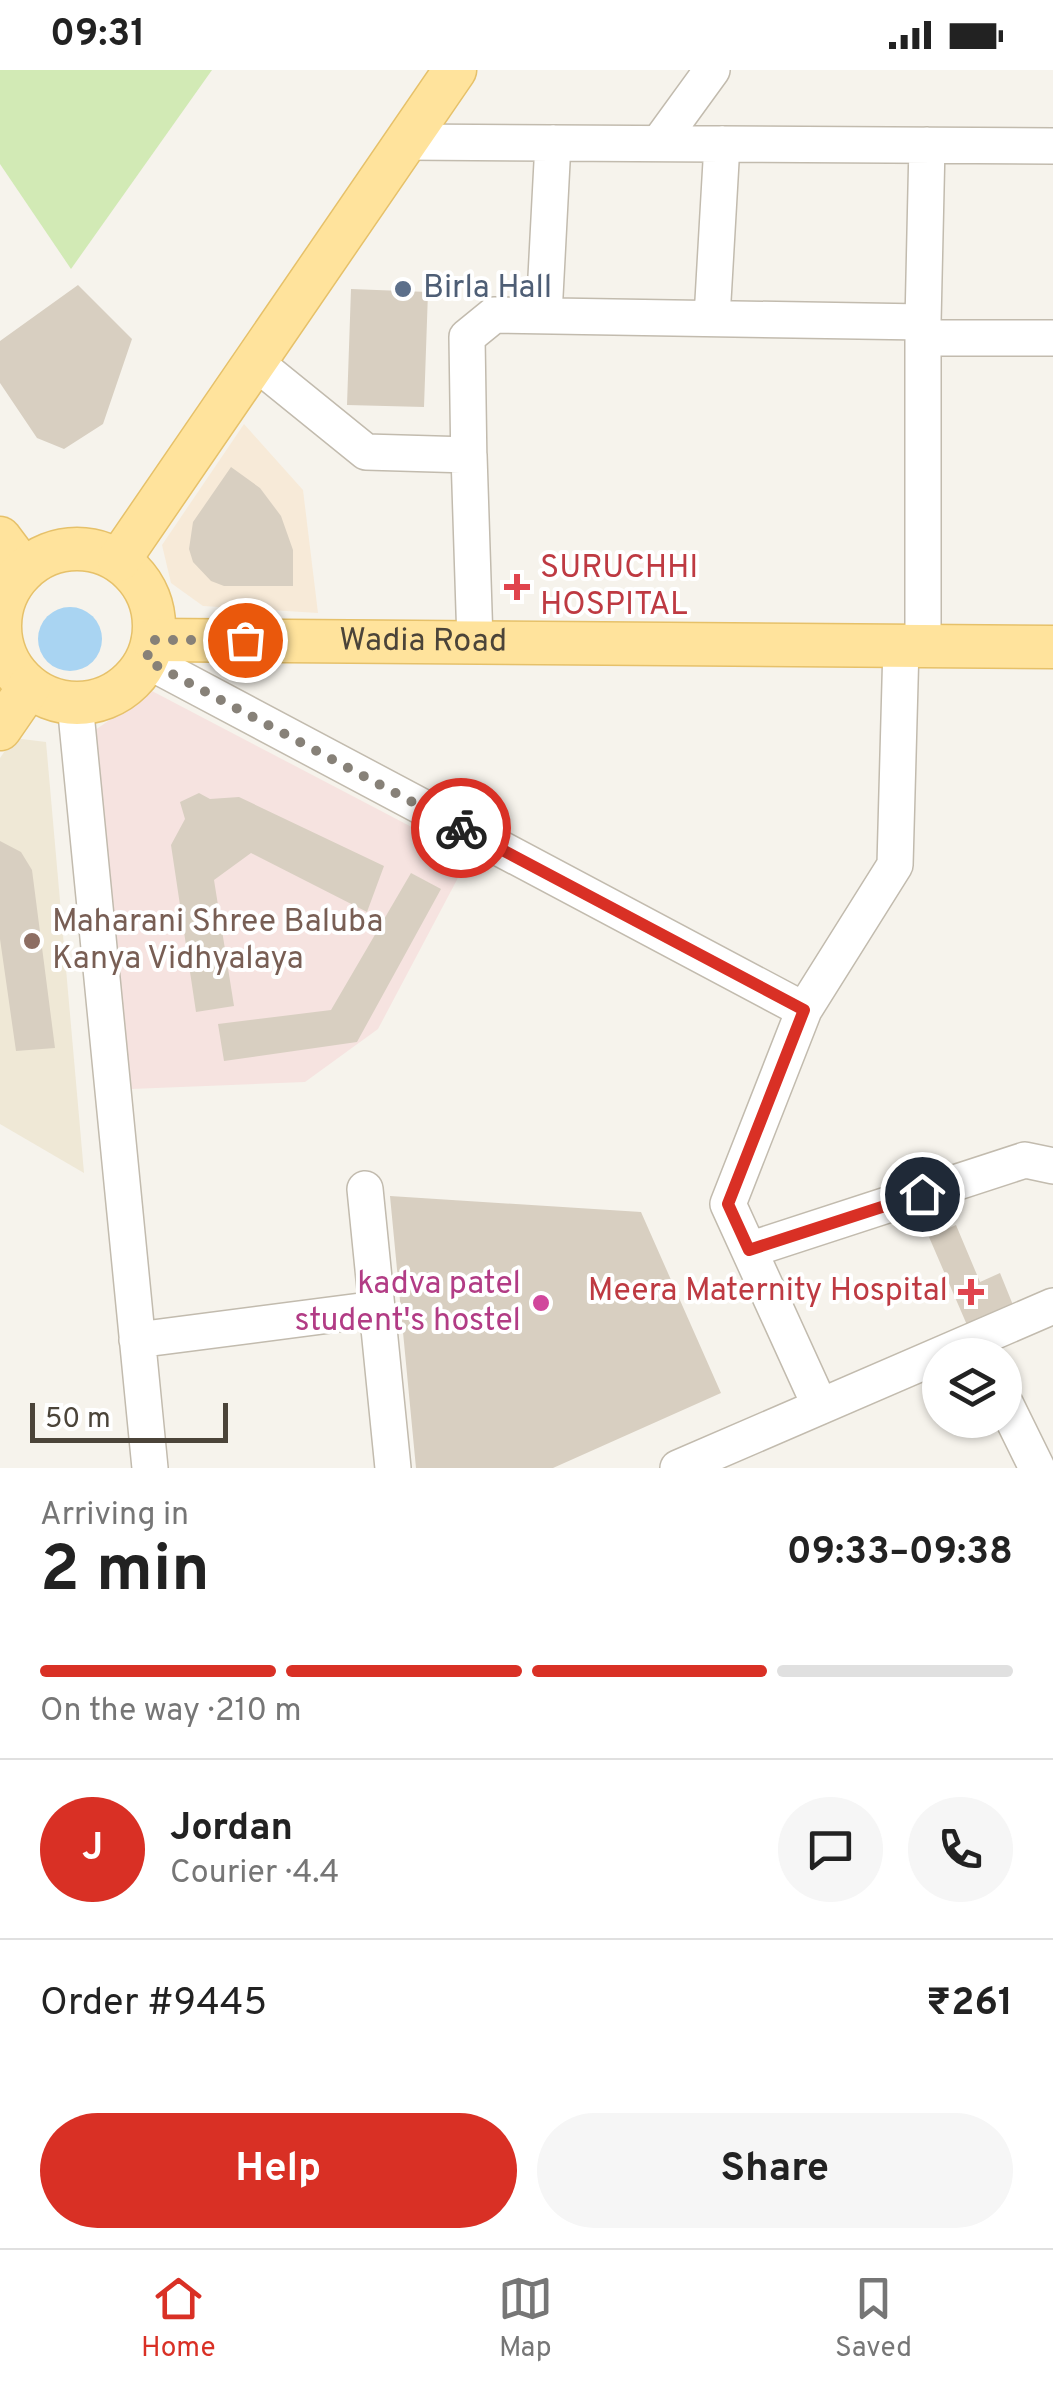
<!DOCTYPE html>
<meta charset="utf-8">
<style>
body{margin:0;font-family:Overpass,sans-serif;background:#f6f6f6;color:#222;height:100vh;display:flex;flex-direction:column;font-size:38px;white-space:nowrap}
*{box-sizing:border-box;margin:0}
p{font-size:32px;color:#767676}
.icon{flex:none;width:55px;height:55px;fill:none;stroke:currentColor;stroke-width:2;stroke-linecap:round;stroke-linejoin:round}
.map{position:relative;height:1398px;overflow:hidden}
.details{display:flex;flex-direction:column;background:#fff;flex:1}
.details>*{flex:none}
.controls{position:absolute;left:922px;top:1268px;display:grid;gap:20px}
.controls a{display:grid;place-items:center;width:100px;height:100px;border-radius:50%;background:#fff;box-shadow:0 2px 8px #0004;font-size:50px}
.scale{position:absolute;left:30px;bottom:25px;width:198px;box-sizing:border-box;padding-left:10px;border:5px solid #4b4439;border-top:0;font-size:28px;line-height:35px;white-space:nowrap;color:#4b4439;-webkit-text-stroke:8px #fff;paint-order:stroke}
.pin{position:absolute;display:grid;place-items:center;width:85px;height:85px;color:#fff;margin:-42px;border:5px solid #fff;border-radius:50%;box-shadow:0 2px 10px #0007}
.courier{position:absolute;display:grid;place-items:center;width:100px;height:100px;margin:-50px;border:8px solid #d93025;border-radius:50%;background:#fff;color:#222;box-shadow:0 2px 12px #0007}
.headline em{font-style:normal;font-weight:700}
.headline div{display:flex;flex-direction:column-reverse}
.headline{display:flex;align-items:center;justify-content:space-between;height:170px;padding:0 40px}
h1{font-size:65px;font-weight:700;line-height:75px}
.bar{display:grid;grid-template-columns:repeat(4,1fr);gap:15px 10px;align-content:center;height:120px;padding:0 40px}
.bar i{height:12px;border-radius:8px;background:#e0e0e0}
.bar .on{background:#d93025}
.bar p{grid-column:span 4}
.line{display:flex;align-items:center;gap:25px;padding:0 40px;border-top:2px solid #e0e0e0}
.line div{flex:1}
.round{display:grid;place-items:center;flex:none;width:105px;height:105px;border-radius:52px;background:#f6f6f6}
.primary-button{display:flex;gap:20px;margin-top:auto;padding:20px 40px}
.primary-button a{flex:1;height:115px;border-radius:60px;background:#d93025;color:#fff;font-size:40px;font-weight:700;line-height:115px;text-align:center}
.primary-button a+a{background:#f6f6f6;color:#222}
.status{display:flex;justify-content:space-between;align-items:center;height:70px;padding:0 50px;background:#fff;direction:ltr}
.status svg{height:28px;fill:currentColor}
.tabs{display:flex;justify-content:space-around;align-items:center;height:140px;border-top:2px solid #e0e0e0;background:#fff;font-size:28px;color:#767676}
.tabs a{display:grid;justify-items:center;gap:5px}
.tabs .on{color:#d93025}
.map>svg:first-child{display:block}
</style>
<div class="status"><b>09:31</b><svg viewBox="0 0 49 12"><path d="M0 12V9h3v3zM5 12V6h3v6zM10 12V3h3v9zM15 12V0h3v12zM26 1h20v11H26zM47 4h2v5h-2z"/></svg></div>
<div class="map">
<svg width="1053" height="1398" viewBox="0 0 1053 1398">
<rect width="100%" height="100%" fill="#f6f3ec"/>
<path fill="#f7ead8" d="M244,354L303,420L318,543L203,536L171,513L162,475Z"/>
<path fill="#efe8d6" d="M14,668L46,672L84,1103L0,1054V688Z"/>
<path fill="#f6e3e0" d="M152,621L469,787L378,959L305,1012L131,1019L79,671Z"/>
<path fill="#d2eab5" d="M0,0H212L71,199L0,94Z"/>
<path fill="#a9d4f2" d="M38 569a32 32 0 1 1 64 0a32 32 0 1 1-64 0Z"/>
<path fill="#d8cfc1" d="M78,215L132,269L103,354L64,379L37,368L0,313V271Z
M351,219L428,222L424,337L347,335Z
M231,397L260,418L281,446L293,480V516H224L211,511L193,492L189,479L193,452Z
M199,723L210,729L239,727L384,796L367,842L251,783L214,810L234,936L196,942L171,775L185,749L180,732Z
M0,771L21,782L32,800L55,978L16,981L0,869Z
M411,803L441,819L357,972L224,991L218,954L331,940Z
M390,1126L641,1142L721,1323L553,1398H416Z
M956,1155L980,1212L1000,1203L1013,1235L967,1255L929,1167Z"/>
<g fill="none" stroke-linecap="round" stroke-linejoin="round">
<defs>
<path id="minor" d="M406,72L1053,76
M659,73L712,0
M544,245L553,73
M712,248L722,74
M923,252L927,75
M923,268H1053
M255,292L366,382L469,385L475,572
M469,398L467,267L494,245L923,252V576
M146,590L804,940
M75,633L150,1398
M365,1119L393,1398
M749,1180L1025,1090L1053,1096
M137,1270L376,1239
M1005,1333L1037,1398
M820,1336L728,1134L804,940L895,795L901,576
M678,1398L1053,1236"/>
<g id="major">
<path d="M0,468L24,500"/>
<circle cx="77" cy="556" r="77"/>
<path d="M119,490L455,0"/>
<path id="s1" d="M153,570L1053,577"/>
<path d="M0,659L29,617"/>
</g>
</defs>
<use href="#minor" stroke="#c2bbae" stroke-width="38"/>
<use href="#major" stroke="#e6c16a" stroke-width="45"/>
<use href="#minor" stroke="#fff" stroke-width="35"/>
<use href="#major" stroke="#ffe39c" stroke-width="42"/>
</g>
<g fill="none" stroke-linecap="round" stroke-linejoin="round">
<path stroke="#878178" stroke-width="10" stroke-dasharray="0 18" d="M245,570H153L146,590L461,758"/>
<path stroke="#d93025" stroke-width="12" d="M461,758L804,940L728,1134L749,1180L922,1124"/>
</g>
<circle fill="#5c6f8a" stroke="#fff" stroke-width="4" cx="403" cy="219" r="10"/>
<g fill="#e0444e" stroke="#fff" stroke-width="4">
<path d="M512 502h10v10h10v10h-10v10h-10v-10h-10v-10h10z"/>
<path d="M966 1207h10v10h10v10h-10v10h-10v-10h-10v-10h10z"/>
</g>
<circle fill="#8d6e63" stroke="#fff" stroke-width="4" cx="32" cy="871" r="10"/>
<circle fill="#d1479c" stroke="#fff" stroke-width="4" cx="541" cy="1233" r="10"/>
<g text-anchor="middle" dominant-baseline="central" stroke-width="8" stroke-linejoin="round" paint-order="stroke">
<g font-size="32" fill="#4e5e75" stroke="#fff" text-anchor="start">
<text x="423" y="219">Birla Hall</text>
</g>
<g font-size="32" fill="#be3a42" stroke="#fff" text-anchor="start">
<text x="540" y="499">SURUCHHI<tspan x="540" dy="37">HOSPITAL</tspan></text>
<text x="948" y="1222" text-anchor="end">Meera Maternity Hospital</text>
</g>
<g font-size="32" fill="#4b4439" stroke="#fff">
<text stroke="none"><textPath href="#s1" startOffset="270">Wadia Road</textPath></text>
</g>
<g font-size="32" fill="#785e54" stroke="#fff" text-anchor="start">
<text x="52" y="853">Maharani Shree Baluba<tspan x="52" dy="37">Kanya Vidhyalaya</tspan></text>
</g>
<g font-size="32" fill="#b23c85" stroke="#fff" text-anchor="end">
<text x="521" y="1215">kadva patel<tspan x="521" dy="37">student's hostel</tspan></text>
</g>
</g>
</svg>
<div class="controls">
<a><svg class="icon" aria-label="layers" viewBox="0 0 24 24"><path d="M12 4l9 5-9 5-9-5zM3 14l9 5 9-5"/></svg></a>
</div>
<div class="scale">50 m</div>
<div class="pin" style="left:245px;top:570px;background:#ea580c"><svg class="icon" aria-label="bag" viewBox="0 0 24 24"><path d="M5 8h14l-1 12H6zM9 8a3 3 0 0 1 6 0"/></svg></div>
<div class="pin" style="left:922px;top:1124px;background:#1f2937"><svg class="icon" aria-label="home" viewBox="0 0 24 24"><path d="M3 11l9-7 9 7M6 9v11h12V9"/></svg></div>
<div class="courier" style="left:461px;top:758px"><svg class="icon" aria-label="bike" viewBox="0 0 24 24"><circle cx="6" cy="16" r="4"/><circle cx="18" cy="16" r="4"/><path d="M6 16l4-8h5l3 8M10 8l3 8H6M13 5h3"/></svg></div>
</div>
<section class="details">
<div class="headline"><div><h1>2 min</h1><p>Arriving in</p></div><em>09:33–09:38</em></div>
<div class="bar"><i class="on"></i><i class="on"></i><i class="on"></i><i></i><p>On the way · 210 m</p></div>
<div class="line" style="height:180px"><b class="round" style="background:#d93025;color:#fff">J</b><div><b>Jordan</b><p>Courier · 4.4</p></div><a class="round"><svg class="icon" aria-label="chat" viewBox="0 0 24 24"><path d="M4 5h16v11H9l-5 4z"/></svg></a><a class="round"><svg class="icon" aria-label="phone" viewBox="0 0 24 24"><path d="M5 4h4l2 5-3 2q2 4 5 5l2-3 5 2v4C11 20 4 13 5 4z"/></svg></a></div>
<div class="line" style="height:130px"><div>Order #9445</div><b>₹261</b></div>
<div class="primary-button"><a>Help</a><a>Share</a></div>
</section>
<nav class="tabs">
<a class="on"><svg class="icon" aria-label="home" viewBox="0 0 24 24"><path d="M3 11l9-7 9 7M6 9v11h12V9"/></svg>Home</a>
<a><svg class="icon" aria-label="map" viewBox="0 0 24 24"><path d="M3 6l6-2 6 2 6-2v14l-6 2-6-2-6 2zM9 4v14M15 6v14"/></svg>Map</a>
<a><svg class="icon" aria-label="saved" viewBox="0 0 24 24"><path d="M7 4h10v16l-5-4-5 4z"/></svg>Saved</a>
</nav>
